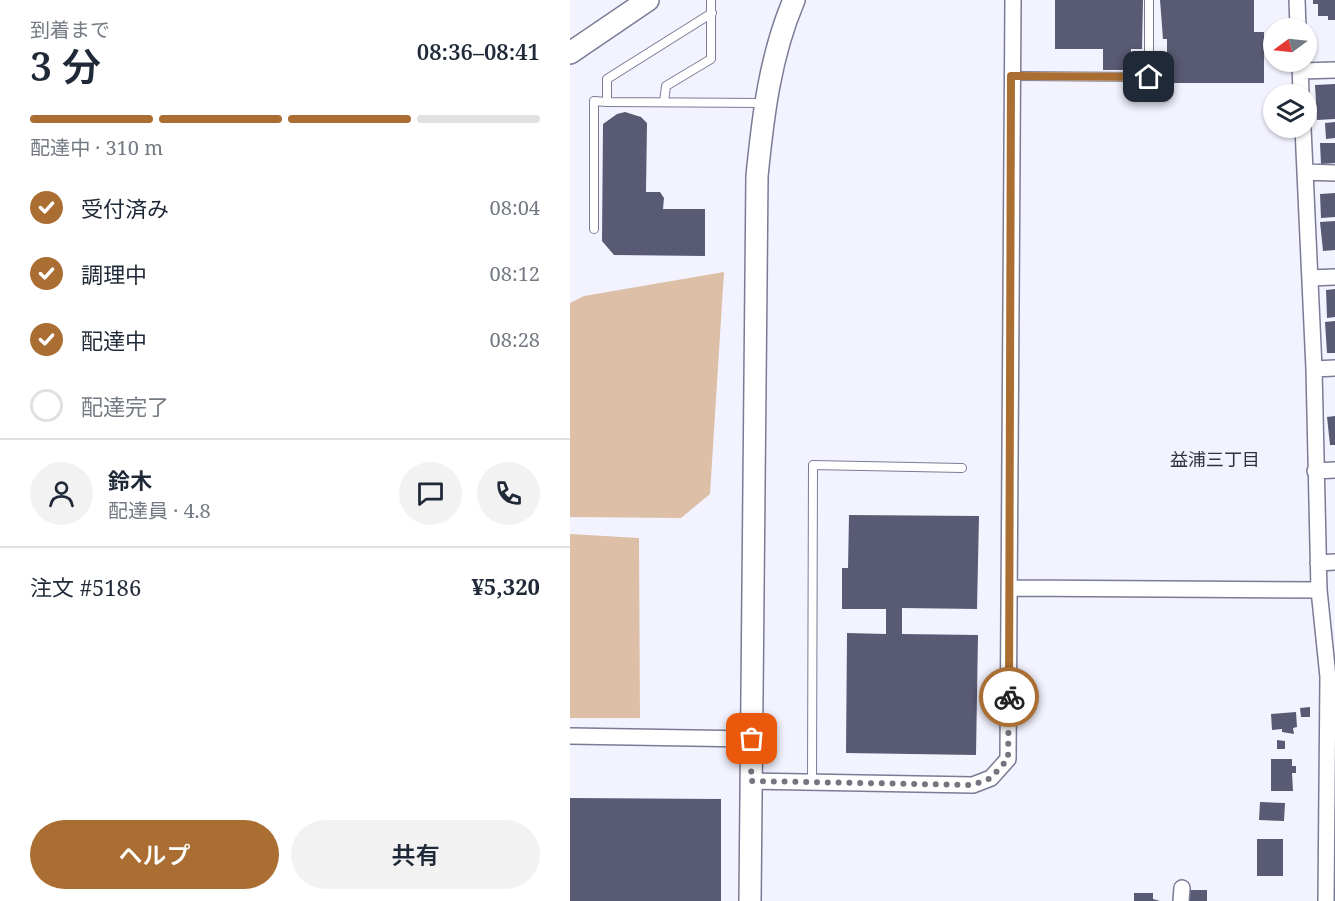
<!DOCTYPE html>
<html lang="ja">
<meta charset="utf-8">
<style>
body{margin:0;font-family:"Noto Serif","Noto Sans JP",serif;background:#f2f2f3;color:#1f2937;height:100vh;display:flex;flex-direction:column;font-size:22px;white-space:nowrap}
*{box-sizing:border-box;margin:0}
p{font-size:20px;color:#747a83}
.icon{flex:none;width:33px;height:33px;fill:none;stroke:currentColor;stroke-width:2;stroke-linecap:round;stroke-linejoin:round}
.map{position:relative;flex:1;overflow:hidden}
.panel{display:flex;flex-direction:column;background:#fff;width:570px}
.panel>*{flex:none}
.needle{width:39px;rotate:255deg}
.controls{position:absolute;left:693px;top:18px;display:grid;gap:12px}
.controls a{display:grid;place-items:center;width:54px;height:54px;border-radius:50%;background:#fff;box-shadow:0 2px 4px #0004;font-size:30px}
.pin{position:absolute;display:grid;place-items:center;width:51px;height:51px;color:#fff;margin:-26px;border-radius:12px;box-shadow:0 3px 9px #0006}
.courier{position:absolute;display:grid;place-items:center;width:60px;height:60px;margin:-30px;border:4px solid #ab6e32;border-radius:50%;background:#fff;color:#222;box-shadow:0 2px 8px #0007}
.head em{font-style:normal;font-weight:600}
.head div{display:flex;flex-direction:column-reverse}
.head{display:flex;align-items:center;justify-content:space-between;height:102px;padding:0 30px}
h1{font-size:39px;font-weight:600;line-height:45px}
.bar{display:grid;grid-template-columns:repeat(4,1fr);gap:9px 6px;align-content:center;height:72px;padding:0 30px}
.bar i{height:8px;border-radius:4px;background:#e0e1e3}
.bar .active{background:#ab6e32}
.bar p{grid-column:span 4}
.line{display:flex;align-items:center;gap:15px;padding:0 30px;border-top:2px solid #e0e1e3}
.line div{flex:1}
.round{display:grid;place-items:center;flex:none;width:63px;height:63px;border-radius:32px;background:#f2f2f3}
ol{padding:0 30px;list-style:none}
li{display:flex;align-items:center;gap:18px;height:66px}
li p{margin-inline-start:auto}
li .icon{padding:6px;border-radius:50%;background:#ab6e32;color:#fff;stroke-width:4}
li:last-child{color:#747a83}
li i{width:33px;height:33px;border:3px solid #e0e1e3;border-radius:50%}
.cta{display:flex;gap:12px;margin-top:auto;padding:12px 30px}
.cta a{flex:1;height:69px;border-radius:36px;background:#ab6e32;color:#fff;font-size:24px;font-weight:600;line-height:69px;text-align:center}
.cta a+a{background:#f2f2f3;color:#1f2937}
main{display:flex;flex:1;min-height:0}
.map>svg:first-child{display:block}
</style>
<main>
<section class="panel">
<div class="head"><div><h1>3 分</h1><p>到着まで</p></div><em>08:36–08:41</em></div>
<div class="bar"><i class="active"></i><i class="active"></i><i class="active"></i><i></i><p>配達中 · 310 m</p></div>
<ol>
<li><svg class="icon" aria-label="check" viewBox="0 0 24 24"><path d="M5 12l5 5 9-10"/></svg>受付済み<p>08:04</p></li>
<li><svg class="icon" aria-label="check" viewBox="0 0 24 24"><path d="M5 12l5 5 9-10"/></svg>調理中<p>08:12</p></li>
<li><svg class="icon" aria-label="check" viewBox="0 0 24 24"><path d="M5 12l5 5 9-10"/></svg>配達中<p>08:28</p></li>
<li><i></i>配達完了</li>
</ol>
<div class="line" style="height:108px"><a class="round"><svg class="icon" aria-label="person" viewBox="0 0 24 24"><circle cx="12" cy="8" r="4"/><path d="M4 21q1-7 8-7t8 7"/></svg></a><div><b>鈴木</b><p>配達員 · 4.8</p></div><a class="round"><svg class="icon" aria-label="chat" viewBox="0 0 24 24"><path d="M4 5h16v11H9l-5 4z"/></svg></a><a class="round"><svg class="icon" aria-label="phone" viewBox="0 0 24 24"><path d="M5 4h4l2 5-3 2q2 4 5 5l2-3 5 2v4C11 20 4 13 5 4z"/></svg></a></div>
<div class="line" style="height:78px"><div>注文 #5186</div><b>¥5,320</b></div>
<div class="cta"><a>ヘルプ</a><a>共有</a></div>
</section>
<div class="map">
<svg width="765" height="901" viewBox="0 0 765 901">
<rect width="100%" height="100%" fill="#f3f3ff"/>
<path fill="#dcbfa6" d="M154,272L140,494L111,518L0,517V303L14,296Z
M0,534L69,538L70,718H0Z"/>
<path fill="#595a73" d="M485,0H573L572,49H561V70H533V49H485Z
M590,0H684V32H694V83H597V39H593Z
M743,0H765V20H758V16H748V4H743Z
M765,84V119L747,120L745,85Z
M55,112L71,117L77,123L76,192H90L94,198L93,209H135V256L44,255L32,241L33,124L47,114Z
M765,122V138L756,139L755,123Z
M750,143H765V163L751,164Z
M765,193V217L751,218L750,194Z
M765,221V250L753,251L750,222Z
M765,289V317L757,318L756,290Z
M765,321V353H757L755,322Z
M765,416V445H760L757,417Z
M279,515L409,516L407,609L332,608V634L408,635L406,755L276,753L277,633L316,634V609H272V568H278Z
M740,707V717H731L730,708Z
M726,712L727,727L723,728L724,734L712,732V729L702,730L701,714Z
M707,740L715,741V749H707Z
M701,759H722V766H726V773H722L723,791H701Z
M0,798L151,799V901H0Z
M690,802L715,803L714,821L689,820Z
M687,839H713V876H687Z
M619,890H637V901H619Z
M564,893H583V899L590,901H564Z"/>
<g fill="none" stroke-linecap="round" stroke-linejoin="round">
<defs>
<path id="lane" d="M142,13L37,79V102L194,103
M441,76L579,77V0
M94,102L96,86L141,59V0
M24,229V101L37,102
M242,782L243,465L392,468"/>
<path id="street" d="M727,0L728,28
M730,62L731,94
M730,71L765,70
M733,128L744,369L749,590L758,677L756,901
M735,172L765,173
M740,278L765,277
M744,369L765,368
M745,471L765,470
M748,563L765,562
M439,588L749,590
M0,736L182,739
M181,781L403,785L421,778L438,759L443,0
M611,901L612,888"/>
<path id="secondary" d="M0,53L78,0
M180,901L187,176C193,116 200,56 224,0"/>
</defs>
<use href="#lane" stroke="#7a7b95" stroke-width="10"/>
<use href="#street" stroke="#7a7b95" stroke-width="18"/>
<use href="#secondary" stroke="#7a7b95" stroke-width="24"/>
<use href="#lane" stroke="#fff" stroke-width="8"/>
<use href="#street" stroke="#fff" stroke-width="15"/>
<use href="#secondary" stroke="#fff" stroke-width="21"/>
</g>
<g fill="none" stroke-linecap="round" stroke-linejoin="round">
<path stroke="#757580" stroke-width="6" stroke-dasharray="0 10.8" d="M182,739L181,781L403,785L421,778L438,759L439,697"/>
<path stroke="#ab6e32" stroke-width="8" d="M439,697L441,76L579,77"/>
</g>
<g text-anchor="middle" dominant-baseline="central" stroke-width="6" stroke-linejoin="round" paint-order="stroke">
<g font-size="18" fill="#31313c" stroke="#f3f3ff">
<text x="645" y="459">益浦三丁目</text>
</g>
</g>
</svg>
<div class="controls">
<a><svg class="needle" viewBox="-14 -14 28 28"><path d="M0-13l5 13h-10z" fill="#e53935"/><path d="M0 13l5-13h-10z" fill="#747a83"/></svg></a>
<a><svg class="icon" aria-label="layers" viewBox="0 0 24 24"><path d="M12 4l9 5-9 5-9-5zM3 14l9 5 9-5"/></svg></a>
</div>
<div class="pin" style="left:182px;top:739px;background:#ea580c"><svg class="icon" aria-label="bag" viewBox="0 0 24 24"><path d="M5 8h14l-1 12H6zM9 8a3 3 0 0 1 6 0"/></svg></div>
<div class="pin" style="left:579px;top:77px;background:#1f2937"><svg class="icon" aria-label="home" viewBox="0 0 24 24"><path d="M3 11l9-7 9 7M6 9v11h12V9"/></svg></div>
<div class="courier" style="left:439px;top:697px"><svg class="icon" aria-label="bike" viewBox="0 0 24 24"><circle cx="6" cy="16" r="4"/><circle cx="18" cy="16" r="4"/><path d="M6 16l4-8h5l3 8M10 8l3 8H6M13 5h3"/></svg></div>
</div>
</main>
